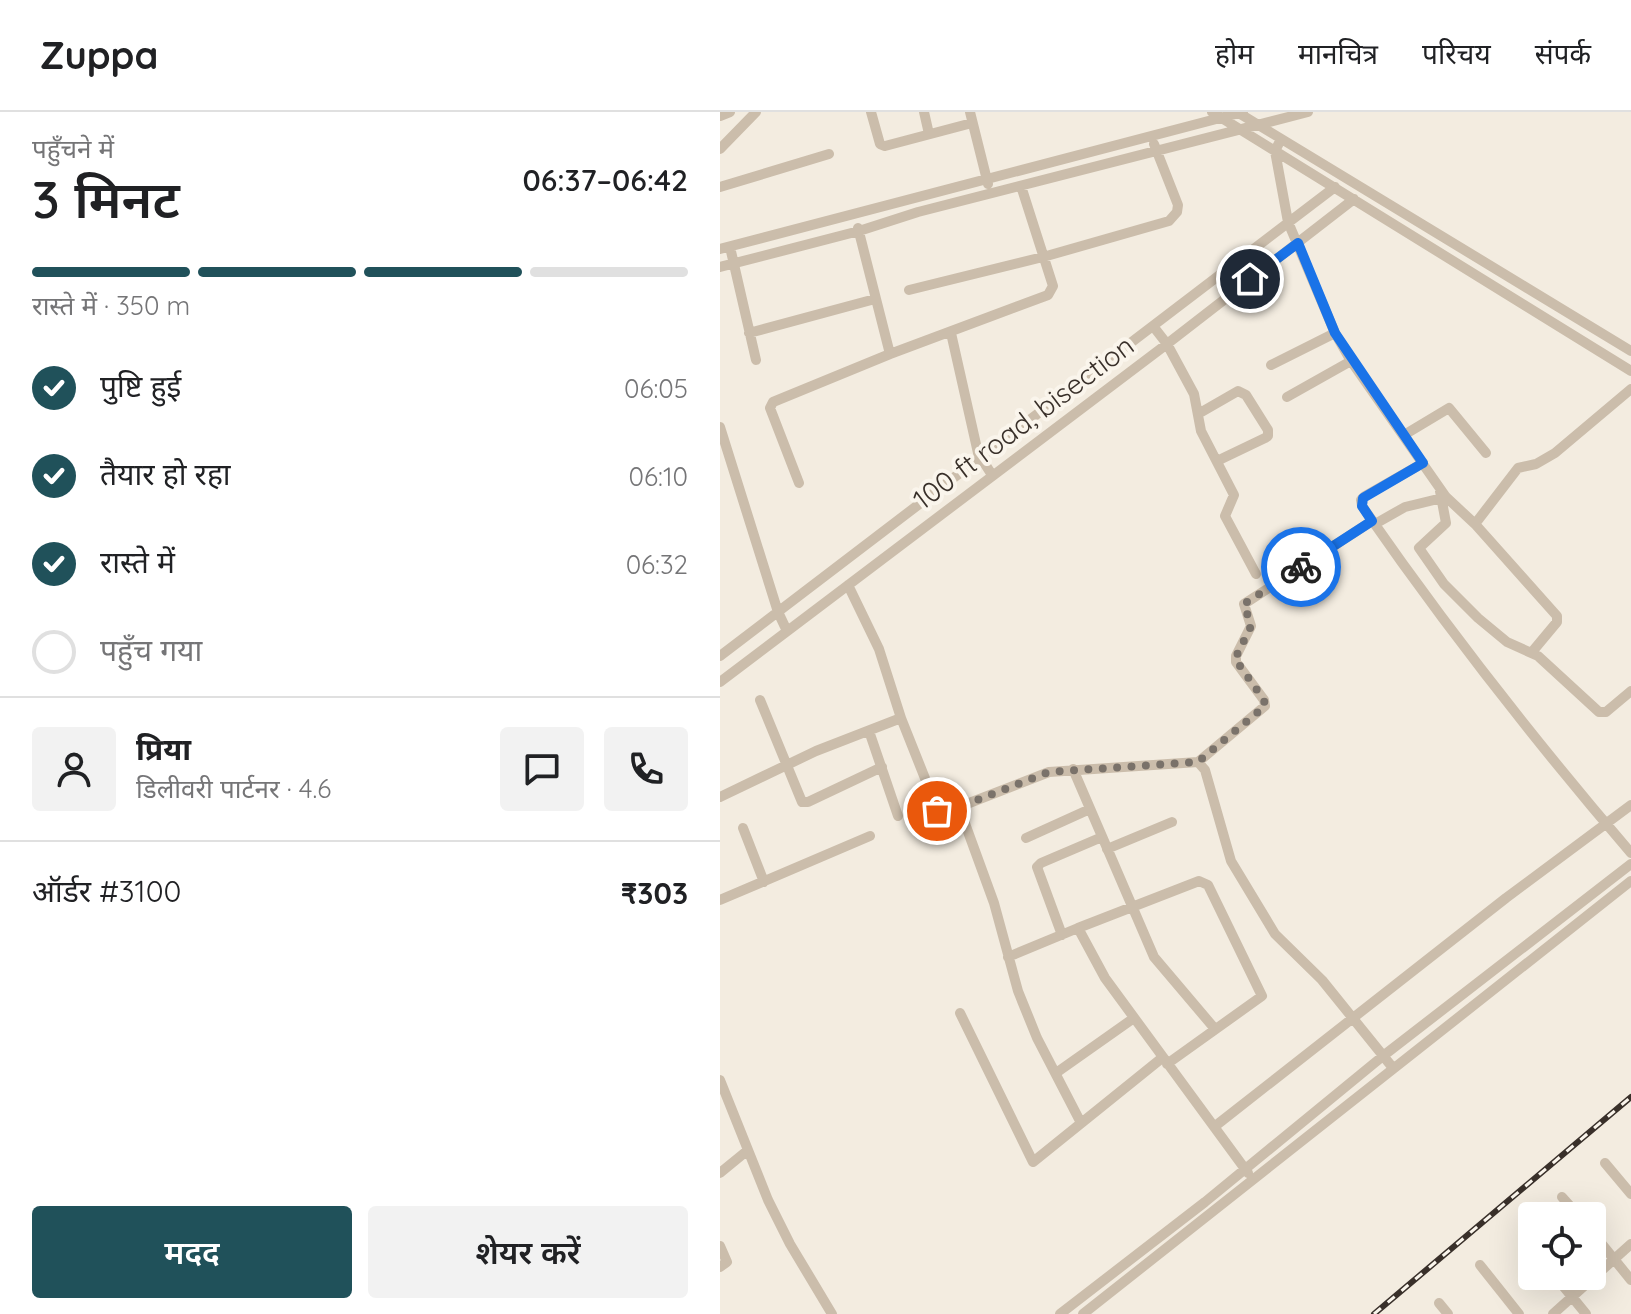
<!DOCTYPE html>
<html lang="hi">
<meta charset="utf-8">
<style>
body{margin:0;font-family:Quicksand,"Noto Sans Devanagari",sans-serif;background:#f2f2f2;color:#202124;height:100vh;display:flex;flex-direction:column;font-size:30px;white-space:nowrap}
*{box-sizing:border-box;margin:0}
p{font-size:26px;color:#757577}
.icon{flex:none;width:44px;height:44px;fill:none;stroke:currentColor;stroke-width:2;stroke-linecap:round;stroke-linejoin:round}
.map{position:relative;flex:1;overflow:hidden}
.side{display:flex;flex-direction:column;background:#fff;width:720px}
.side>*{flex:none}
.buttons{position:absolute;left:798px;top:1090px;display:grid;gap:16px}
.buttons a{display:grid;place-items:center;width:88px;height:88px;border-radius:8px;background:#fff;box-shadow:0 8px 32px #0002;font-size:40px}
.pin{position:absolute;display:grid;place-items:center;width:68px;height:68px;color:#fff;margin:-34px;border:4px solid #fff;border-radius:50%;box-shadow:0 2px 8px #0007}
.courier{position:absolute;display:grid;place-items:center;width:80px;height:80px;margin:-40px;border:6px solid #1a73e8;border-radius:50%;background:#fff;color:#222;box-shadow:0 2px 10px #0007}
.headline em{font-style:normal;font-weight:600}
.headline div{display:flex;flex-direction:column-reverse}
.headline{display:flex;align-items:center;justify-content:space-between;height:136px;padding:0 32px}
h1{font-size:52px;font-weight:600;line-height:60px}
.bar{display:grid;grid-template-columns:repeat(4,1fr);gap:12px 8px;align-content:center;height:96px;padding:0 32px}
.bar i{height:10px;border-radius:6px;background:#e0e0e0}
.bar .active{background:#20515a}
.bar p{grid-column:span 4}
.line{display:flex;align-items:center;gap:20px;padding:0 32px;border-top:2px solid #e0e0e0}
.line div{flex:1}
.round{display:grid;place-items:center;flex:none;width:84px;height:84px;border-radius:8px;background:#f2f2f2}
ol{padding:0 32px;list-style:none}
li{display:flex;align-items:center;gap:24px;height:88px}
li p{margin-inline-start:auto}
li .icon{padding:8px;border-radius:50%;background:#20515a;color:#fff;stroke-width:4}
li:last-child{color:#757577}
li i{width:44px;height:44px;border:4px solid #e0e0e0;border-radius:50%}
.primary-button{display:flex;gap:16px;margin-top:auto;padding:16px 32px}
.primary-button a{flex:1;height:92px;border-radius:8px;background:#20515a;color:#fff;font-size:32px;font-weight:600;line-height:92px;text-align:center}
.primary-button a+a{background:#f2f2f2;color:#202124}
header{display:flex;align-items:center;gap:48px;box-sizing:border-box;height:112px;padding:0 40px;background:#fff;border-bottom:2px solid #e0e0e0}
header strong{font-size:38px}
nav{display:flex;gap:44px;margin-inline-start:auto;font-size:28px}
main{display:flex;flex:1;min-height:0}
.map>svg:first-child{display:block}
</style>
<header>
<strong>Zuppa</strong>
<nav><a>होम</a><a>मानचित्र</a><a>परिचय</a><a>संपर्क</a></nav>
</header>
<main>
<section class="side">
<div class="headline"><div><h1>3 मिनट</h1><p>पहुँचने में</p></div><em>06:37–06:42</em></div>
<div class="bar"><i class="active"></i><i class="active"></i><i class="active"></i><i></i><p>रास्ते में · 350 m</p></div>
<ol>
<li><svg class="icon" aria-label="check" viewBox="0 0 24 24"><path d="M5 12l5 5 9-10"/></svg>पुष्टि हुई<p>06:05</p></li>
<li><svg class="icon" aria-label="check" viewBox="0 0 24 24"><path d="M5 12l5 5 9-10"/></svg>तैयार हो रहा<p>06:10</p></li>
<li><svg class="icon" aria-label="check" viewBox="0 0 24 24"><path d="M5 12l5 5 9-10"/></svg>रास्ते में<p>06:32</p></li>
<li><i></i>पहुँच गया</li>
</ol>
<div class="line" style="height:144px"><a class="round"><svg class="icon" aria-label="person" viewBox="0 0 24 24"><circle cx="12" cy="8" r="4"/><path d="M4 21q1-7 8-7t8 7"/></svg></a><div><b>प्रिया</b><p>डिलीवरी पार्टनर · 4.6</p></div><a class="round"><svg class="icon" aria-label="chat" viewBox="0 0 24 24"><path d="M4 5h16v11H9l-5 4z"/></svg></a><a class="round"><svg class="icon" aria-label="phone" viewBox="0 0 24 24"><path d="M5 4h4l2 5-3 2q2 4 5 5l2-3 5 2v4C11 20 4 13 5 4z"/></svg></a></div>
<div class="line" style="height:104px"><div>ऑर्डर #3100</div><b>₹303</b></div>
<div class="primary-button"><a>मदद</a><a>शेयर करें</a></div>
</section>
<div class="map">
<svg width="911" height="1202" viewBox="0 0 911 1202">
<rect width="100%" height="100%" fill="#f3ece0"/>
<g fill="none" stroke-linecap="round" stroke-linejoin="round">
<path stroke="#cbbdab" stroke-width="10" d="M151,0L160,32L165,34L252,11
M204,0L209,22
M250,0L268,72
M492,0L911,259
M517,0L911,239
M0,4L10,0
M561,27L555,39L568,110L615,221L631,249L726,385L755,412L837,504V510L812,540
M0,37L36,0
M0,75L109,42
M138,116L170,242
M10,135L36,248
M0,137L523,0
M0,155L139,119L198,100L588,0
M189,178L323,145L449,109L457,100L458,93L434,32
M433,214L447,232L474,282L481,319L514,383L505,404L536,462
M29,221L155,187
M231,221L258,341L272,363
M551,253L615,221
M567,285L631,249
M478,302L518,279L526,283L548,318V324L545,326L497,349
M0,315L58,500L67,519
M684,323L729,296L766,341
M703,351L645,384L641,388L642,394C725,514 816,630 911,741
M79,371L50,296L53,290L170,242L328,183L333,174L301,74
M720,379L726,411L699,436L724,472L758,506L787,530L818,544L879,600H886L911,579
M655,412L685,395L722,386
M755,412L798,356L816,352L835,341L911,277
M128,473L159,537L181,606
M0,544L615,75
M0,570L447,232L634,87
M40,588L82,690H88L162,655
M149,619L178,704
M478,650L545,594L544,588L516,550V544L531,514L524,492L652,409
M353,657L434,845L495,917
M0,685L96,639L181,606L218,699L239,695L329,660L478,650L485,658L511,749L555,822L602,868L673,956
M239,695L274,791L298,879L317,926L360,1009
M23,716L44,770
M306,726L370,697
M387,737L452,710
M0,788L150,724
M358,816L479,769L488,773L542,884L447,952
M342,823L317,755L321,751L382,725
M288,845L358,816L385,866L528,1061
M240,901L313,1050L442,946
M336,961L414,906
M0,968L48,1088L70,1132L112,1202
M494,1015L786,786L911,693
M885,1051L911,1082
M0,1061L28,1038
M842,1085L859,1104
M872,1120L911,1168
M803,1122L812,1134
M0,1134L7,1150L0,1155
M760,1153L799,1202
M835,1164L866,1202
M719,1191L728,1202
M340,1202L485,1090L663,944L911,752
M363,1202L911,769
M833,1202L911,1132"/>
<defs>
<path id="rail" d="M654,1202L911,985"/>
</defs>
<use href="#rail" stroke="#39302a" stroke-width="6"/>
<use href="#rail" stroke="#faf5ec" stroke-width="3" stroke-dasharray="9" stroke-linecap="butt"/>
</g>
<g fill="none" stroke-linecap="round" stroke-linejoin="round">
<path stroke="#7a726a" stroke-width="8" stroke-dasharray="0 14.4" d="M217,699L239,695L329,660L478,650L545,594L544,588L515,547L531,514L524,492L581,455"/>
<path stroke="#1a73e8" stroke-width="10" d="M530,167L578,131L615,221L703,351L643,386L642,394L652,409L581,455"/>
</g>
<g text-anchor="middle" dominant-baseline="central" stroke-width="8" stroke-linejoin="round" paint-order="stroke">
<g font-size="28" fill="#39302a" stroke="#faf5ec">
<text transform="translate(303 310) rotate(-37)">100 ft road, bisection</text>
</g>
</g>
</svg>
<div class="buttons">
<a><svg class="icon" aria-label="locate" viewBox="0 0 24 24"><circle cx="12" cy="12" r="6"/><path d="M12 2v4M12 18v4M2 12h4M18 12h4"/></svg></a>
</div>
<div class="pin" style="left:217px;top:699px;background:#ea580c"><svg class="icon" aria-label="bag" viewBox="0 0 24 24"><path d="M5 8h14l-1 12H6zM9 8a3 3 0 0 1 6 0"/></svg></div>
<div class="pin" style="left:530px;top:167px;background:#1f2937"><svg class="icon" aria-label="home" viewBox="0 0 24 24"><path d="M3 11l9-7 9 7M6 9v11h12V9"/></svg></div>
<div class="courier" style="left:581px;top:455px"><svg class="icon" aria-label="bike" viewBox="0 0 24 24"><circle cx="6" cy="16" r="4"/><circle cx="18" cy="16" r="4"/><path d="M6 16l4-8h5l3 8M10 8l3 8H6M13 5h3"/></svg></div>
</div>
</main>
